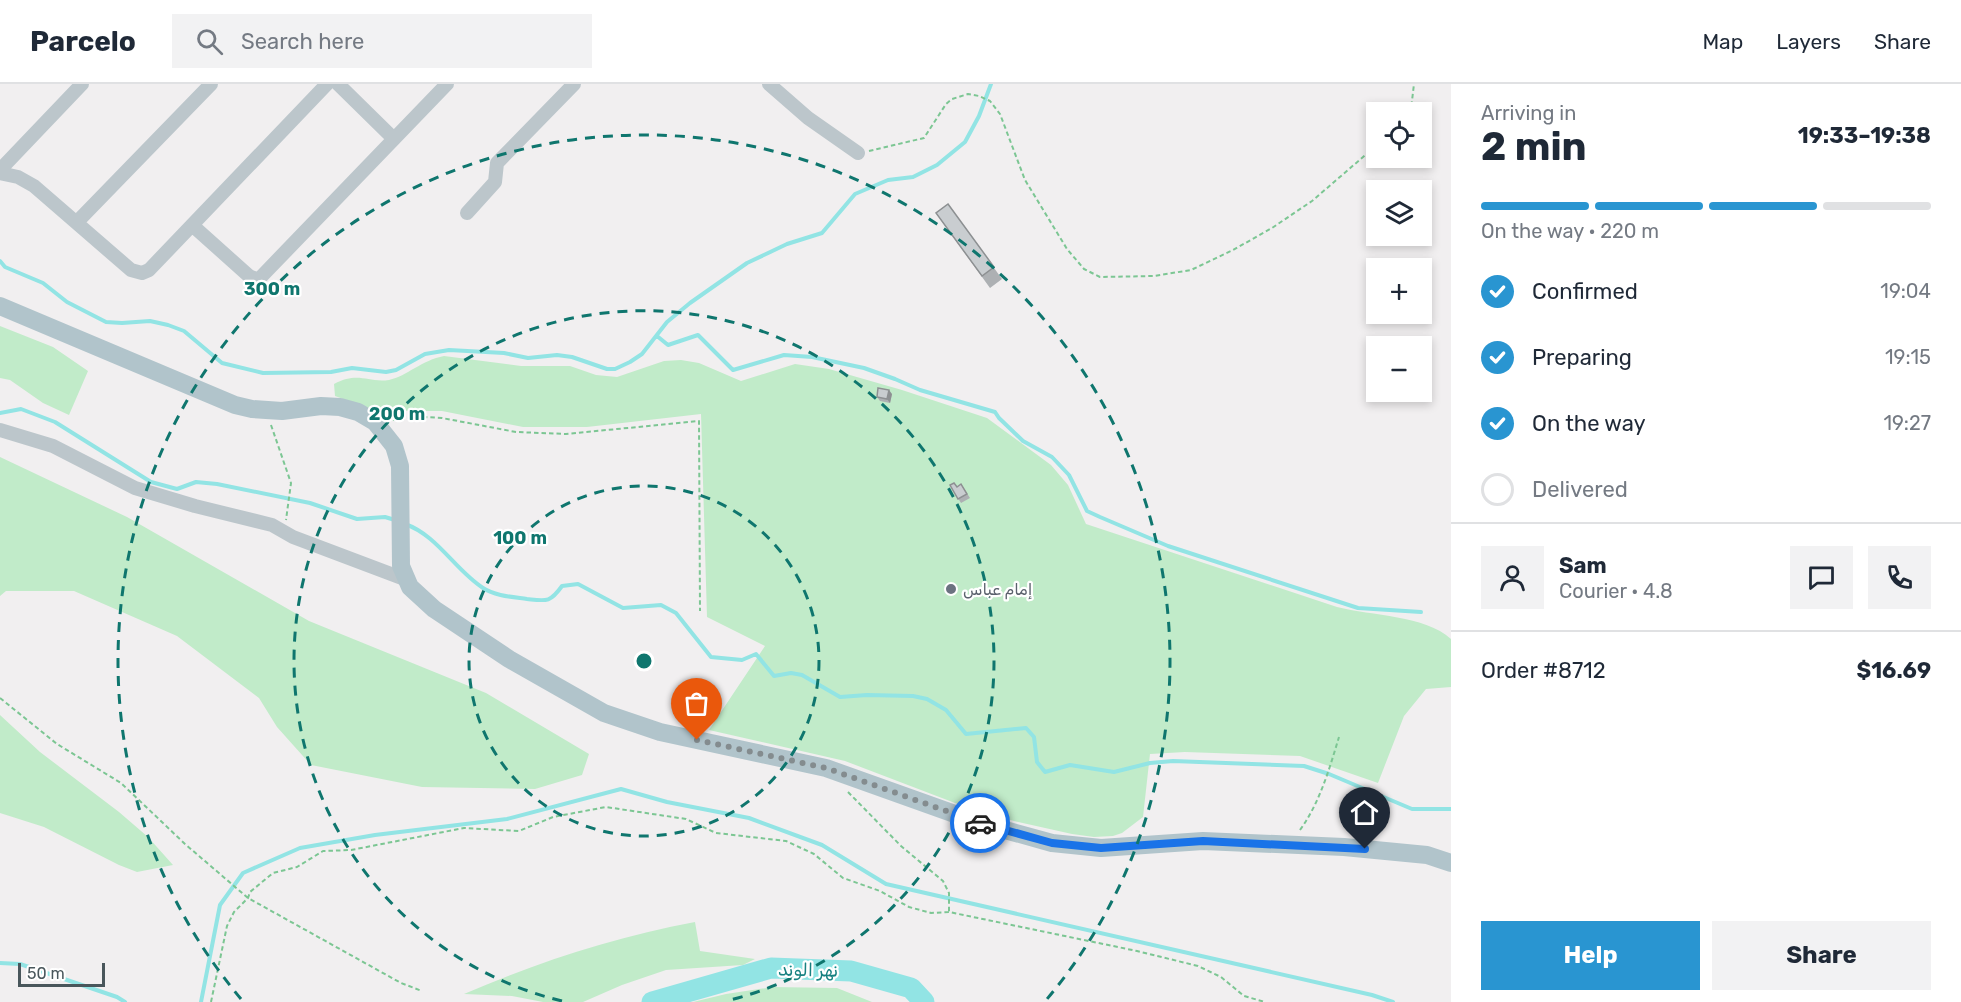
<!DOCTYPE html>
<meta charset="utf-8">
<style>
body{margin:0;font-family:Rubik,"Noto Sans Arabic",sans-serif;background:#f2f2f3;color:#1f2937;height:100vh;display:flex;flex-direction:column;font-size:22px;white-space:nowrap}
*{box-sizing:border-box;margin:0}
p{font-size:20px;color:#747a83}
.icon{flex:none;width:33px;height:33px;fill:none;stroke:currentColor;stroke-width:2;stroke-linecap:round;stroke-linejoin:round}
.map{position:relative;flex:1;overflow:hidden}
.drawer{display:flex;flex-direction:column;background:#fff;width:510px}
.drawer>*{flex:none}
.controls{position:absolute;left:1366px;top:18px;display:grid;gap:12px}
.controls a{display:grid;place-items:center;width:66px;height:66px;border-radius:0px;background:#fff;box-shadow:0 3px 9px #0003;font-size:30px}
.scale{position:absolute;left:18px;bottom:15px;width:87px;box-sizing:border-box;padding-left:6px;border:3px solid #49565b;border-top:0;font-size:16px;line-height:21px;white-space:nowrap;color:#49565b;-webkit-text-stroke:4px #fff;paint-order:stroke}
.pin{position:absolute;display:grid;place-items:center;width:51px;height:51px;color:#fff;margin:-62px -26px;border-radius:50% 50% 50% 0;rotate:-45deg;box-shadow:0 0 6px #0007}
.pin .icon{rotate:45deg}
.courier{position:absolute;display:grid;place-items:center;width:60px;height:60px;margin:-30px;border:4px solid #1a73e8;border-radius:50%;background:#fff;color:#222;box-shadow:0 2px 8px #0007}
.headline em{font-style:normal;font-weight:700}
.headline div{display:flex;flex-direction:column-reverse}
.headline{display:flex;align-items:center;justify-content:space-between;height:102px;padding:0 30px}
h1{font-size:39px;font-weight:700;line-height:45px}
.bar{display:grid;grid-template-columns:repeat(4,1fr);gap:9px 6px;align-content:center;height:72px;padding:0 30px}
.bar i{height:8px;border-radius:4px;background:#e0e1e3}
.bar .selected{background:#2995d1}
.bar p{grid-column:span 4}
.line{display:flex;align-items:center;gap:15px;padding:0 30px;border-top:2px solid #e0e1e3}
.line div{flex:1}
.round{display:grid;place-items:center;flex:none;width:63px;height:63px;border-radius:0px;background:#f2f2f3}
ol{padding:0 30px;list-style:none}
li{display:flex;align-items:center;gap:18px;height:66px}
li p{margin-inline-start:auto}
li .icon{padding:6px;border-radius:50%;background:#2995d1;color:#fff;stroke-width:4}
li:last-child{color:#747a83}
li i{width:33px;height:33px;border:3px solid #e0e1e3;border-radius:50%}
.button{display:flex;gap:12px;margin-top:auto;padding:12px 30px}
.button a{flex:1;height:69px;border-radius:0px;background:#2995d1;color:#fff;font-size:24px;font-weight:700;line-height:69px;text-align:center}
.button a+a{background:#f2f2f3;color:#1f2937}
header{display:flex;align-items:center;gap:36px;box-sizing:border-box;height:84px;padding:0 30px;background:#fff;border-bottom:2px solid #e0e1e3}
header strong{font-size:28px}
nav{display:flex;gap:33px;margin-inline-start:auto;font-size:21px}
.search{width:420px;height:54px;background:#f2f2f3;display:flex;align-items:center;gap:15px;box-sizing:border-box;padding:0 21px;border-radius:0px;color:#747a83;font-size:22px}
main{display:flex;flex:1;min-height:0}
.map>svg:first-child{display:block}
</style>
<header>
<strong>Parcelo</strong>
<div class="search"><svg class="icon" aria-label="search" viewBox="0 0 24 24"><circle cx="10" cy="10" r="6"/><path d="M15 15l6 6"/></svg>Search here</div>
<nav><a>Map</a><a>Layers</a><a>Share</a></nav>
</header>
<main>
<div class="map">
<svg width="1451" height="918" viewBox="0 0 1451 918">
<rect width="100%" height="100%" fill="#f1eff0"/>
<path fill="#c1ebc9" d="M0,242L53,263L88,287L69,331L43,319L10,296L0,294Z
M444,272L521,282H570L596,291L617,293L664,277L681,276L699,279L741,297L795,280L829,285L902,306L987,334L1051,381L1068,401L1086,440L1337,523C1372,532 1425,531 1451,555V603L1426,605L1404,632L1378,699L1300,672L1185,668L1150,670L1143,733L1122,749L1113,752L1094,753L1072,750L1014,737L955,719L845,677L709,646L765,562L707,533L701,330L587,343H523L442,327H376L335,312L334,300C359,287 367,299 389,296C407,292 422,276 444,272Z
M0,373L127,433L309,537L486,609L589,670L582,691L535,705L422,703L311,681L277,643L259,614L177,552L74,507H6L0,512Z
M0,631L40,668L119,728L148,753L173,781L137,788L119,781L44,743L0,729Z
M695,838L700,867L755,875L743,881L666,886L622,901L583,918H543L512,912L464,910C538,878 615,853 695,838Z
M773,903L837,904L872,918H693L726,910Z"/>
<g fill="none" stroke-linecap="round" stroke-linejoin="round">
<path stroke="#92e4e4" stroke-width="4" d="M0,177L5,183L43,199L67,218L106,238L122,239L150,237L168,241L184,247L222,279L263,289L331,288L352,284L386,288L396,286L425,270L449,266L504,269L528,274L557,271L572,273L607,285H615L630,278L642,270L667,238L690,219L747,179L787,160L822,149L855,110L888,96L913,93L937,81L965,58L979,32L991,0
M657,252L668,261L698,251L733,286L784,271L812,273L864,284L895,295L920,306L995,328L999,334L1023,357L1052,373L1069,391L1087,427L1100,433L1168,462L1358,524L1421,528
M0,329L21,325L55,338L151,398L177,405L196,398L217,400L310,419L357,435L385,433L395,436
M405,440C437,451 455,486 483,504C495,512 513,513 527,515C546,517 550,519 562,502L578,500L623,524L661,521L676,529L711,573L742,576L756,570L774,592L791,589L802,591L840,613L867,611L913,612L927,615L946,626L966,650L1026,644L1034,653L1037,678L1045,688L1070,681L1114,688L1150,679L1173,677L1304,682L1329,690L1412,725H1451
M0,879L20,880L117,913L125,918
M201,918L220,821L243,789L300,764L375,751L507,735L621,705L667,718L749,734L822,761L886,800L1372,911L1393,918"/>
<path stroke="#92e4e4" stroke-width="21" d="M652,918L771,884L851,887L911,904L924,918"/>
<path stroke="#7cc693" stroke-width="2" stroke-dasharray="4.5 3" stroke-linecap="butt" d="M1408,28L1411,25L1414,0
M869,67L924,54L946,20L952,15L968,10L979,12L990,17L1000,30L1025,96L1067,165L1084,185L1100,193L1154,192L1191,186L1233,166L1272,144L1312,117L1377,61
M393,336L425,333L442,334L516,348L566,350L699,337L700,527
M271,341L291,399L286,436
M0,614L57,660L121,699L185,760L248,814L401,899L422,907
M848,708L901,762L943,797L949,809V828
M1300,746C1320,718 1329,686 1339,653
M211,918L227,842L234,828L248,814L250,808L273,789L297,783L323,767L351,766L464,744L519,747L553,733L606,723L686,735L716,749L786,757L814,770L843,794L880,807L909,823L931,829L949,828L1137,867L1198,882L1221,893L1244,912L1265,918"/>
<path stroke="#bcc6cb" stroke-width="14" d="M338,0L394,55
M769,0L808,34L858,69
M0,86L82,0
M0,89L18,93L34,102L131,186L142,189L149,186L327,0
M467,129L495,98L497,79L574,0
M77,138L211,0
M192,141L249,192L256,195L260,194L447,0
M0,346L53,362L135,404L195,422L272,441L293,453L407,496"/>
<path stroke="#b1c4cb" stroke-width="18" d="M0,222L235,321L252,325L282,327L321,322L340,323L358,328L375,338L394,362L400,382L401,482L410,503L434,525L509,575L604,629L660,648L826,684L980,739L1052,759L1101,764L1203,757L1344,763L1427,771L1451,779"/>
</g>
<path fill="#adb0b3" d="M948,120L1002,195L990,204L936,129Z
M892,310L890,319L880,317L877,313Z
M961,400L970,414L961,419L950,401L957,403Z"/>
<path fill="#8d9092" d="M889,306L892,310L890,319L887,315Z"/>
<path fill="#c9cdd0" stroke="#8d9092" stroke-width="1.5" d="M948,120L994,183L982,192L936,129Z
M878,304L889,306L887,315L877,313Z
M954,399L957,403L961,400L967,410L958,415L950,401Z"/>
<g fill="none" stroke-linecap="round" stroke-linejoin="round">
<path stroke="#848c8f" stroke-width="6" stroke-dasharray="0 10.8" d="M697,656L826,684L980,739"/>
<path stroke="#1a73e8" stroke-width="8" d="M980,739L1052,759L1101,764L1203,757L1365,765"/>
</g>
<g fill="none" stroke="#0f766e" stroke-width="3" stroke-dasharray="10 8">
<circle cx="644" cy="577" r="175"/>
<path d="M562 917A350 350 0 1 1 726 917"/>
<path d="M241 915A526 526 0 1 1 1047 915"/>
</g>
<circle fill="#6b7280" stroke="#fff" stroke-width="2" cx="951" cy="505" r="6"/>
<g text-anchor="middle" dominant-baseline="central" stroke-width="4.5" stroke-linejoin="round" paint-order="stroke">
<g font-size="16" fill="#5b616d" stroke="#fff" text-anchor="start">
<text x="963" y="505">إمام عباس</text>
</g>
<g font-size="18" font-style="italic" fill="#178181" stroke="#fff">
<text transform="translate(808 886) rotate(1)">نهر الوند</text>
</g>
</g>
<circle cx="644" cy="577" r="9" fill="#0f766e" stroke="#fff" stroke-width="3"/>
<g font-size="18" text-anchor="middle" font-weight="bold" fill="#0f766e" stroke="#fff" stroke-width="4.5" stroke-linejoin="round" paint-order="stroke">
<text x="272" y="211">300 m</text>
<text x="397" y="336">200 m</text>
<text x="520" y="460">100 m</text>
</g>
</svg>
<div class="controls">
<a><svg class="icon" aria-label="locate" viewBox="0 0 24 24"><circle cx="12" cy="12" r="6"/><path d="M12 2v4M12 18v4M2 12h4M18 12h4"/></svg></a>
<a><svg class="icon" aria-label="layers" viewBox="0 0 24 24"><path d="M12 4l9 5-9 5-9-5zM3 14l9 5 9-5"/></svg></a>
<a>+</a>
<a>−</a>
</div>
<div class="scale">50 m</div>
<div class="pin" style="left:697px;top:656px;background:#ea580c"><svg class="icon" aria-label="bag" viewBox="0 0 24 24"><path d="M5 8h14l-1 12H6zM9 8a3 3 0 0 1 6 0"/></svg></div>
<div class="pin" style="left:1365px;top:765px;background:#1f2937"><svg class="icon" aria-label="home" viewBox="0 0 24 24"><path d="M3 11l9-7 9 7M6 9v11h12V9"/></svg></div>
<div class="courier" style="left:980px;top:739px"><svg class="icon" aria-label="car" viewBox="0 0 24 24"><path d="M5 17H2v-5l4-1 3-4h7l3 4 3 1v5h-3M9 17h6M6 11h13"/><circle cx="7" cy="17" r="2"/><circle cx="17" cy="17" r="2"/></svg></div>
</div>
<section class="drawer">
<div class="headline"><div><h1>2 min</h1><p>Arriving in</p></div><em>19:33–19:38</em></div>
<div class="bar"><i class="selected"></i><i class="selected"></i><i class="selected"></i><i></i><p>On the way · 220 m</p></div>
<ol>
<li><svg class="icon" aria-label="check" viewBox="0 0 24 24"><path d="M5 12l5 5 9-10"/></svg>Confirmed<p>19:04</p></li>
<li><svg class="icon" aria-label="check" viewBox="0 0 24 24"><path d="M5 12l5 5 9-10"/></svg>Preparing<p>19:15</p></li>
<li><svg class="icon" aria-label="check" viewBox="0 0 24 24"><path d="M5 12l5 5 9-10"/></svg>On the way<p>19:27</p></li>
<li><i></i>Delivered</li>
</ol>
<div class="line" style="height:108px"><a class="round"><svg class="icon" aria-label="person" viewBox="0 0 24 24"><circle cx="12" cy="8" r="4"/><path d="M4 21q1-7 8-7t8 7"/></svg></a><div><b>Sam</b><p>Courier · 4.8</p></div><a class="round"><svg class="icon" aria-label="chat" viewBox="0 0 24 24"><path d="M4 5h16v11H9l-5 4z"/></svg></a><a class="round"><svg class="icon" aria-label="phone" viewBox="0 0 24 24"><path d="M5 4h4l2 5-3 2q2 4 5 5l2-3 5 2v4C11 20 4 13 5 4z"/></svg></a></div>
<div class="line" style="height:78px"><div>Order #8712</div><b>$16.69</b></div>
<div class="button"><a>Help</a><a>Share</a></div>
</section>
</main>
